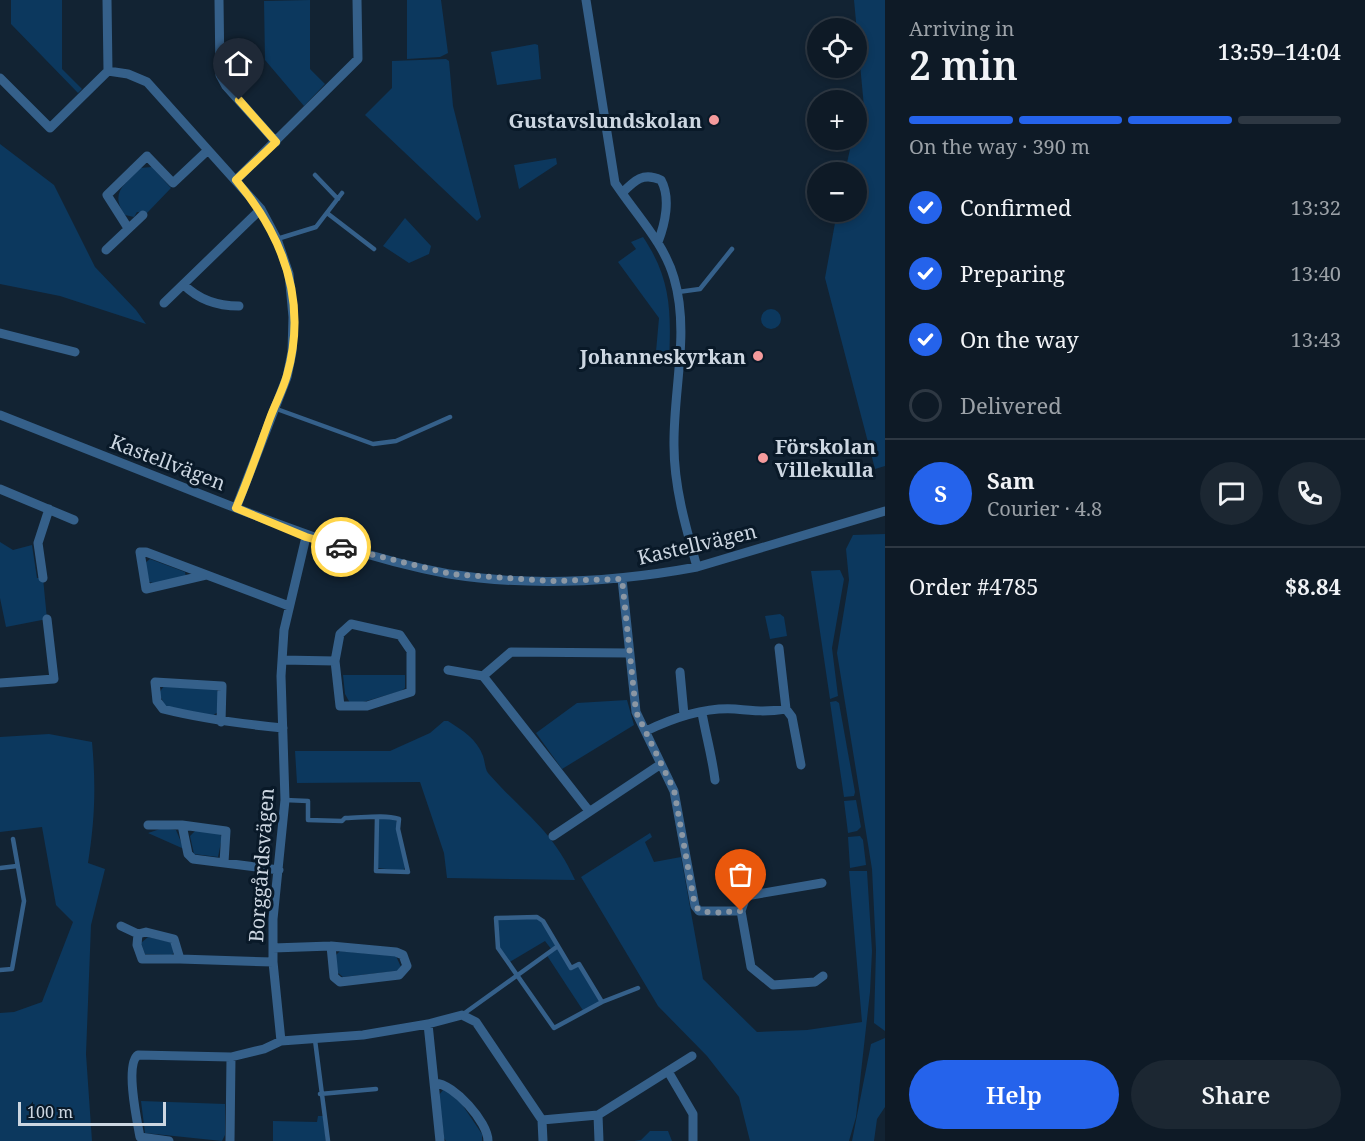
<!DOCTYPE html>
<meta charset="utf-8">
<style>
body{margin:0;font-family:"Noto Serif",serif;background:#1c2732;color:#f1f3f6;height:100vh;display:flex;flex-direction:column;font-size:22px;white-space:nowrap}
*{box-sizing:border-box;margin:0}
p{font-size:20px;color:#9ba1a7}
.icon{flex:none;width:33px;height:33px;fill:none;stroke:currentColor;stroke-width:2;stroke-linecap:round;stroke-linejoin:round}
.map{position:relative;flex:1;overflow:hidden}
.drawer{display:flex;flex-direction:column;background:#0e1a26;width:480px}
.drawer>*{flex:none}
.tools{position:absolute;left:807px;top:18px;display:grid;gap:12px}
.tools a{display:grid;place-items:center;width:60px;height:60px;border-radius:50%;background:#0e1a26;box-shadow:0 3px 9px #0003,0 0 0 2px #2e3843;font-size:30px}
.scale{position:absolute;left:18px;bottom:15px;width:148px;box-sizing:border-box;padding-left:6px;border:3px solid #ccd6e1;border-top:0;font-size:16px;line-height:21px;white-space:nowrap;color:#ccd6e1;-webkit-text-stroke:4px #091928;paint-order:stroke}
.pin{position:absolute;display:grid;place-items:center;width:51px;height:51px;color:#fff;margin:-62px -26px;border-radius:50% 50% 50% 0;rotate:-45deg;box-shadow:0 0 6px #0007}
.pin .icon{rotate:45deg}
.courier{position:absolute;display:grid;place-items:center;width:60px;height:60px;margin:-30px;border:4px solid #ffd54a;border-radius:50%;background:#fff;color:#222;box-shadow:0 2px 8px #0007}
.overview em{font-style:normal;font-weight:600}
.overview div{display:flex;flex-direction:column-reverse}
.overview{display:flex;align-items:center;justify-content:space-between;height:102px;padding:0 24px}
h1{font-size:39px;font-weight:600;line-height:45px}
.bar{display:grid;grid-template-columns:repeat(4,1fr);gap:9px 6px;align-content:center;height:72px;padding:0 24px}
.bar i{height:8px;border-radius:4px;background:#2e3843}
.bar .on{background:#2563eb}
.bar p{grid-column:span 4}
.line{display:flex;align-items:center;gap:15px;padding:0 24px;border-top:2px solid #2e3843}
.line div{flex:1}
.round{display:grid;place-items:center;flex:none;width:63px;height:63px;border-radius:32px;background:#1c2732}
ol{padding:0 24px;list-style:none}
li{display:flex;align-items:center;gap:18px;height:66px}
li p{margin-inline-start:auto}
li .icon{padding:6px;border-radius:50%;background:#2563eb;color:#fff;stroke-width:4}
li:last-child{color:#9ba1a7}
li i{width:33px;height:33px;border:3px solid #2e3843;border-radius:50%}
.primary-button{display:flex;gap:12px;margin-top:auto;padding:12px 24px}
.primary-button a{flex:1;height:69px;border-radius:36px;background:#2563eb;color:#fff;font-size:24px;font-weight:600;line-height:69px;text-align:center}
.primary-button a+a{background:#1c2732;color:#f1f3f6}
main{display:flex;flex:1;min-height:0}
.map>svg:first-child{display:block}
</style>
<main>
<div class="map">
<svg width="885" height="1141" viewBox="0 0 885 1141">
<rect width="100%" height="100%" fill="#122333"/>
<path fill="#0c385e" d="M11,0H62V69L82,89L78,93L11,24Z
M310,0V69L325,84L304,106L265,60L264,1Z
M407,0H441L448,53L440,57L407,59Z
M854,0H885V466L875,469L825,278L837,212H856V172H845L852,140H856L859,107H864Z
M535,44L538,45L541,79L497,85L491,52Z
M446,59L449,61L453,106L481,217L477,221L365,115L392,88V61Z
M0,144L54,185L95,267L136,310L146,324L60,296L0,284Z
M556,158L557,164L519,189L514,165Z
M152,167L171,188L147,213L137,212L134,217L125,215C109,192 125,185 140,168Z
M405,218L431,246L429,254L409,263L383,246Z
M643,237C672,280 671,313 669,363H655L659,318L618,262L636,249L631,242Z
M761 319a10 10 0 1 1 20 0a10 10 0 1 1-20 0Z
M885,534V1031L874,1023L876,950L872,869L837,653L849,580L846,549L853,535Z
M0,542L13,550L32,545L37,578H43L47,619L6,627L0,598Z
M150,559L185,572L186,577L154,583L149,582L145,563Z
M840,570L844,579L832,648L838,696L830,699L811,571Z
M780,614L784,617L787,636L770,639L765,616Z
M343,675H405V688L401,691L363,702L350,703L345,694Z
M164,686L216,689L219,694L218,712L212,716L165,706L159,693Z
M627,700L634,725L562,769L536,733L577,703Z
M836,701L839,703L855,792L854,796L844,797L830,702Z
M444,721H448C462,730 477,739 483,756C485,762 485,769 488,773C523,813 552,829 575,880L447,878L444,853L420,782L297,783L295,751H390L430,733Z
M49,734L92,742C96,786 95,819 88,863L105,869L91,925L86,1054L92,1141H0V1013L14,1012L42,1002L73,922L56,905L42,827L0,832V737Z
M856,800L861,827L857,831L848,833L844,801Z
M393,818L397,822L406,866L403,871L378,868V819Z
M163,828L176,830L184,849L148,833Z
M196,830L219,833L222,837L218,857L194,854L190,836Z
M650,833L652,837L645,842L654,862L681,857L703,979L757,1032L807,1030L862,1022L849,871H867L872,951L870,992L856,1117L849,1141H750L739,1097L707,1056L658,1006L581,877Z
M860,836L863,840L866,865L850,868L848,837Z
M537,917L543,921L571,968L579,964L602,1002L584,1012L546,954L552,950L545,941L508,963L498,948L496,918Z
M148,937L171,942L174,953L171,955L145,954L141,943Z
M340,951L396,956L401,967L397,971L343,977L337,972L336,955Z
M885,1038V1107L877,1119L874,1141H852L871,1044Z
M443,1090L455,1094L482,1134V1141H446L444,1138L439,1095Z
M141,1101L225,1104V1135L222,1141L145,1133Z
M318,1116H323L326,1141H273V1121L317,1122Z
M650,1131H668L672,1141H634L641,1140Z"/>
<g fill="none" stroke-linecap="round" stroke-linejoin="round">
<path stroke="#35608a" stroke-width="4.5" d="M315,175L338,199
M327,213L374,249
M277,239L316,227L342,193
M678,292L700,289L732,249
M274,408L373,444L396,441L450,417
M285,800L308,801V820L342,821L345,818C362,818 383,814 399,819L398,829L408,872L376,871L377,817
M0,868L17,866
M0,970L12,969L24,901L13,839
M602,1002L579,964L571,968L543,921L537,917L496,918L498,948L554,1028L602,1002L638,988
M462,1015L558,946
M315,1040L328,1141
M320,1094L376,1089"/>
<path stroke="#35608a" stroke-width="9" d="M219,0L220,75L226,86L276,142
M586,0L615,183L622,193
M108,71L128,74L147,82L261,209L277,239L289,274L293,317L292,352L287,377L236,508
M0,78L50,128L108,71L107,0
M236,180L358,59L357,0
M128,228L107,195L147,156L173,183L208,150
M658,242C665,224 671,198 661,180C643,172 635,180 622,193C641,220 665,246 674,278C690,332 673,391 674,446C674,487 686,528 697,567
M106,250L143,215
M184,285C199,300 218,306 239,306
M164,303L261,209
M0,333L75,352
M0,415C76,445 152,475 228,505C301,533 371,560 449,574C531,587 616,582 697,567L885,511
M0,489L74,520
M206,575L146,589L140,552H146L289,606
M43,578L38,543L49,509
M622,579L636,712L674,791L695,906L699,911H741L746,896L822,883
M779,648L786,709
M282,660L335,661L340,634L351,624L400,635L411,651V692L367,706H340L335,661
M448,670L483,676
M680,672L684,715
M0,683L54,679L47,619
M702,713C706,736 712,756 715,780
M221,722L222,686L155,682L157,701L163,709C203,719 242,724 283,728
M646,731C673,718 704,707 735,709C754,711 767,712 786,709L792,717L801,765
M589,811L483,676L511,652L628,653
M148,825H182
M553,836L661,764
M738,858L746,896
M224,862L226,831L182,825L188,854L193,859L279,870
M741,911L751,967L773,985L815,982L823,976
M121,926L138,934
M273,948L331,946L396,952L403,955L407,966L399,975L340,982L334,977L331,946
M180,959H142L137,945L138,934L146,932L174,939L180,959L273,962
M428,1024L440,1141
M281,1041L273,962V919L285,800L281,676L284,630L306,537
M669,1073L693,1114V1141
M435,1083C454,1084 488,1122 488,1141
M598,1115L599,1141
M542,1120L598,1115L692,1056
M542,1120L543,1141
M169,1141L140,1137C137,1121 125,1064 138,1055L231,1057L264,1049L281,1041L363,1035L428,1024L462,1015L476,1022L542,1120
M230,1141L231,1057"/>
</g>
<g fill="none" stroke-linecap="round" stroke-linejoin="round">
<path stroke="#8b97a4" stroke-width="6" stroke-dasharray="0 10.8" d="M341,547L451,574L551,581L622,579L636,712L674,790L695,906C704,917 728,911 741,911"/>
<path stroke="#ffd54a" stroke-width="8" d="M239,100L276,142L236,180C284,237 308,301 287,375C283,390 275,404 270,418C259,448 249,478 236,508L306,537L341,547"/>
</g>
<g fill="#f59b9d" stroke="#091928" stroke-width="2">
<circle cx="714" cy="120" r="6"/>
<circle cx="758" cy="356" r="6"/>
<circle cx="763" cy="458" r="6"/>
</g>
<g text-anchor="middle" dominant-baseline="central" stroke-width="6" stroke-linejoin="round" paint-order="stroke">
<g font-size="20" font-weight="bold" fill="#ccd6e1" stroke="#091928" text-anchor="end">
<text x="702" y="120">Gustavslundskolan</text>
<text x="746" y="356">Johanneskyrkan</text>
<text x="775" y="446" text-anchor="start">Förskolan<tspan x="775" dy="23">Villekulla</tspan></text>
</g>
<g font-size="20" fill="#ccd6e1" stroke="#091928">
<text transform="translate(168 462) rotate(21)">Kastellvägen</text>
<text transform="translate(697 544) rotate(-13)">Kastellvägen</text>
<text transform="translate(261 865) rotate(-86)">Borggårdsvägen</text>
</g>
</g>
</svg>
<div class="tools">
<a><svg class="icon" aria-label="locate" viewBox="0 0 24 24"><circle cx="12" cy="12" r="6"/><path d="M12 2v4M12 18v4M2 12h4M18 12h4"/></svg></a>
<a>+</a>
<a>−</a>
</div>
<div class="scale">100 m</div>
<div class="pin" style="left:741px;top:911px;background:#ea580c"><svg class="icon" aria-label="bag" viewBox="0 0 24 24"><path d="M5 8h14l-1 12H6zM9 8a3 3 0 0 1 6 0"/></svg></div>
<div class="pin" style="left:239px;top:100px;background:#1f2937"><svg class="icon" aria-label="home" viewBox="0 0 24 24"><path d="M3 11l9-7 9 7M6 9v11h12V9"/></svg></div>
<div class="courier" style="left:341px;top:547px"><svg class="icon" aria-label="car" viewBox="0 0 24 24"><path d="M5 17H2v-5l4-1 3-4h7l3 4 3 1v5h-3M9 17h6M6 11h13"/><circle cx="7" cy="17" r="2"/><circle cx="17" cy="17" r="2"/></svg></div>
</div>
<section class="drawer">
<div class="overview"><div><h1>2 min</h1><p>Arriving in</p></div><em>13:59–14:04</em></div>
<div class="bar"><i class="on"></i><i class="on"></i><i class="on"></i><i></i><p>On the way · 390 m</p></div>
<ol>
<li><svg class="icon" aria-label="check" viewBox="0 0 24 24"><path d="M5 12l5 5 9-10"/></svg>Confirmed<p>13:32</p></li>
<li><svg class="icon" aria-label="check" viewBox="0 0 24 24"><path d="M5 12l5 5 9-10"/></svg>Preparing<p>13:40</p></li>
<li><svg class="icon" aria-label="check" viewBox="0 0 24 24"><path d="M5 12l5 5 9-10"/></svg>On the way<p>13:43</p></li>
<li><i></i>Delivered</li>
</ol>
<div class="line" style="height:108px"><b class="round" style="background:#2563eb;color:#fff">S</b><div><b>Sam</b><p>Courier · 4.8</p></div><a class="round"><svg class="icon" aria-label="chat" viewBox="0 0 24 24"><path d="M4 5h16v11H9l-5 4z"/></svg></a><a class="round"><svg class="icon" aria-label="phone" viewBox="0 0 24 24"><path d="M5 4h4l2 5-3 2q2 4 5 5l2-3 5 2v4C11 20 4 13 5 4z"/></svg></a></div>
<div class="line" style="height:78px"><div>Order #4785</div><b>$8.84</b></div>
<div class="primary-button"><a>Help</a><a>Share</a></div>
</section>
</main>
